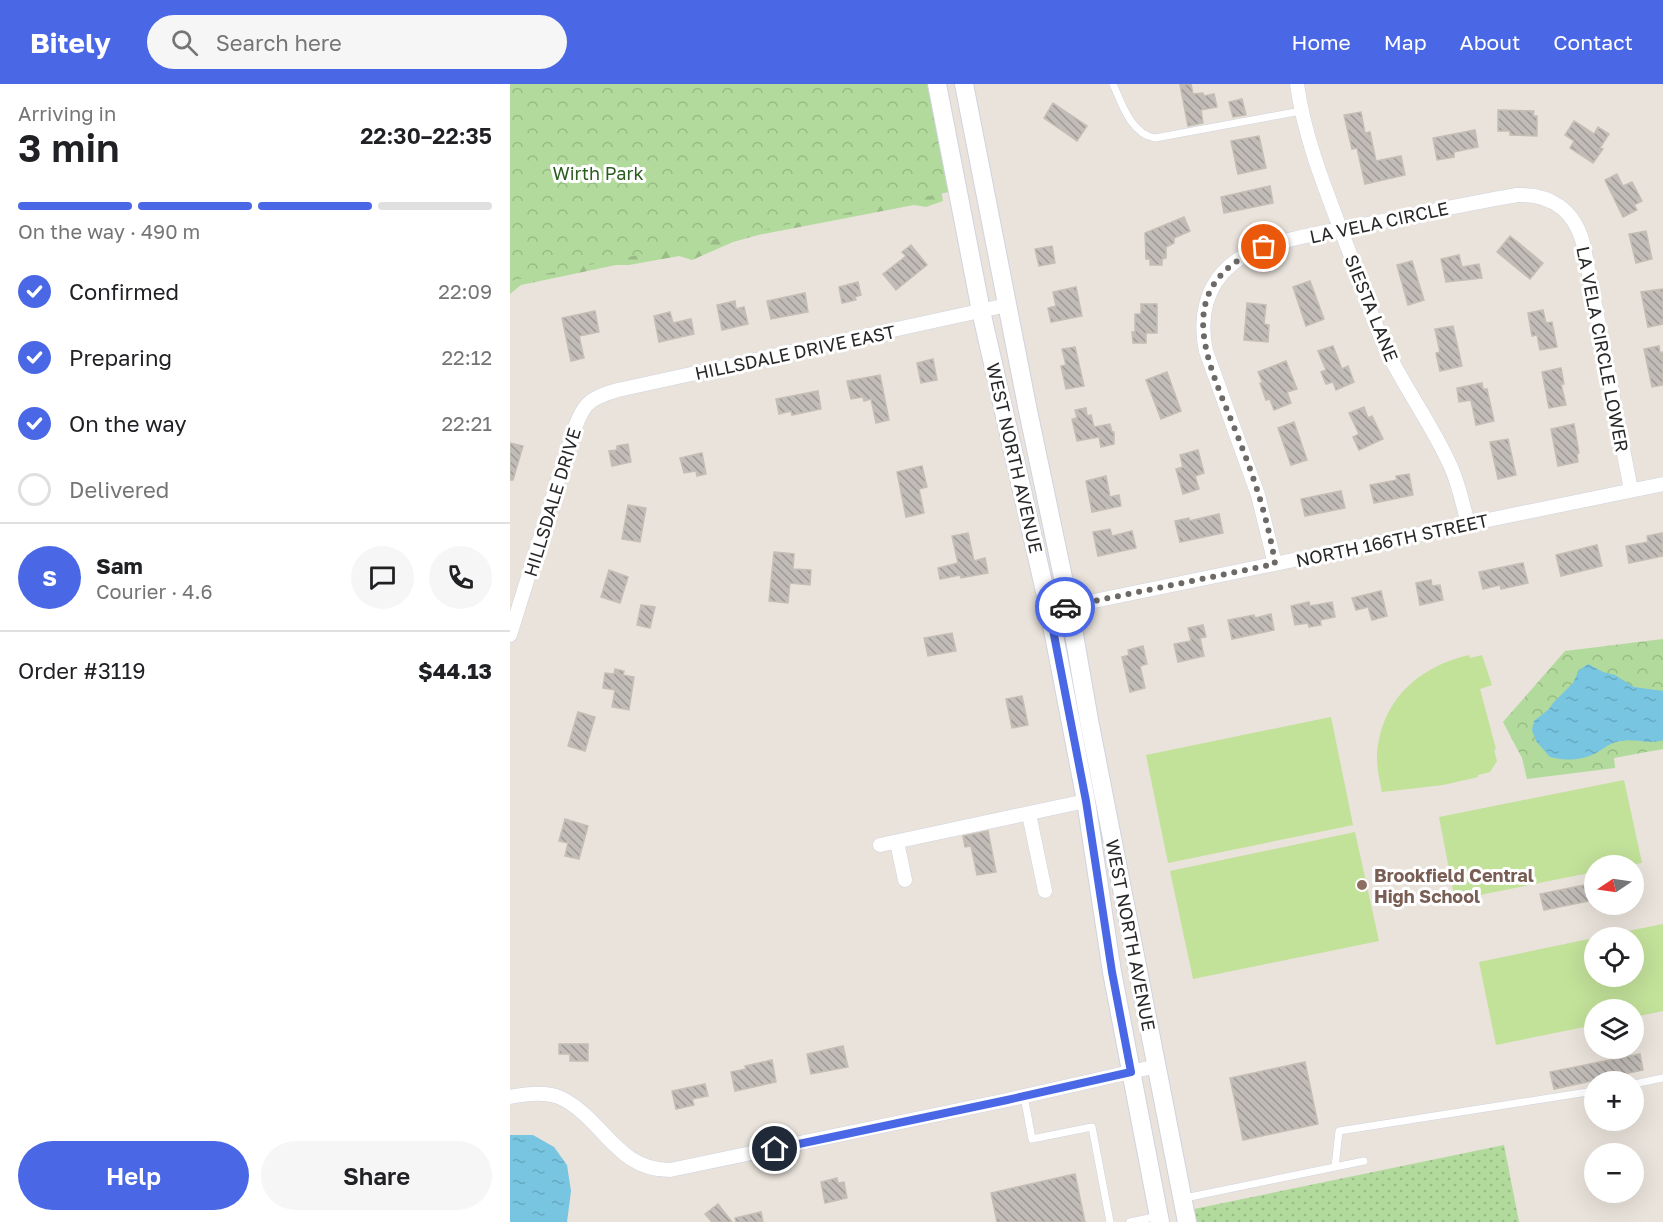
<!DOCTYPE html>
<meta charset="utf-8">
<style>
body{margin:0;font-family:"Golos Text",sans-serif;background:#f6f6f6;color:#202124;height:100vh;display:flex;flex-direction:column;font-size:22px;white-space:nowrap}
*{box-sizing:border-box;margin:0}
p{font-size:20px;color:#757577}
.icon{flex:none;width:33px;height:33px;fill:none;stroke:currentColor;stroke-width:2;stroke-linecap:round;stroke-linejoin:round}
.map{position:relative;flex:1;overflow:hidden}
.side{display:flex;flex-direction:column;background:#fff;width:510px}
.side>*{flex:none}
.needle{width:39px;rotate:257deg}
.tools{position:absolute;left:1074px;top:771px;display:grid;gap:12px}
.tools a{display:grid;place-items:center;width:60px;height:60px;border-radius:50%;background:#fff;box-shadow:0 6px 24px #0002;font-size:30px}
.pin{position:absolute;display:grid;place-items:center;width:51px;height:51px;color:#fff;margin:-26px;border:3px solid #fff;border-radius:50%;box-shadow:0 2px 6px #0007}
.courier{position:absolute;display:grid;place-items:center;width:60px;height:60px;margin:-30px;border:4px solid #4a68e6;border-radius:50%;background:#fff;color:#222;box-shadow:0 2px 8px #0007}
.head em{font-style:normal;font-weight:600}
.head div{display:flex;flex-direction:column-reverse}
.head{display:flex;align-items:center;justify-content:space-between;height:102px;padding:0 18px}
h1{font-size:39px;font-weight:600;line-height:45px}
.bar{display:grid;grid-template-columns:repeat(4,1fr);gap:9px 6px;align-content:center;height:72px;padding:0 18px}
.bar i{height:8px;border-radius:4px;background:#e0e0e0}
.bar .selected{background:#4a68e6}
.bar p{grid-column:span 4}
.line{display:flex;align-items:center;gap:15px;padding:0 18px;border-top:2px solid #e0e0e0}
.line div{flex:1}
.round{display:grid;place-items:center;flex:none;width:63px;height:63px;border-radius:32px;background:#f6f6f6}
ol{padding:0 18px;list-style:none}
li{display:flex;align-items:center;gap:18px;height:66px}
li p{margin-inline-start:auto}
li .icon{padding:6px;border-radius:50%;background:#4a68e6;color:#fff;stroke-width:4}
li:last-child{color:#757577}
li i{width:33px;height:33px;border:3px solid #e0e0e0;border-radius:50%}
.button{display:flex;gap:12px;margin-top:auto;padding:12px 18px}
.button a{flex:1;height:69px;border-radius:36px;background:#4a68e6;color:#fff;font-size:24px;font-weight:600;line-height:69px;text-align:center}
.button a+a{background:#f6f6f6;color:#202124}
header{display:flex;align-items:center;gap:36px;box-sizing:border-box;height:84px;padding:0 30px;background:#4a68e6;color:#fff}
header strong{font-size:28px}
nav{display:flex;gap:33px;margin-inline-start:auto;font-size:21px}
.search{width:420px;height:54px;background:#f6f6f6;display:flex;align-items:center;gap:15px;box-sizing:border-box;padding:0 21px;border-radius:33px;color:#757577;font-size:22px}
main{display:flex;flex:1;min-height:0}
.map>svg:first-child{display:block}
</style>
<header>
<strong>Bitely</strong>
<div class="search"><svg class="icon" aria-label="search" viewBox="0 0 24 24"><circle cx="10" cy="10" r="6"/><path d="M15 15l6 6"/></svg>Search here</div>
<nav><a>Home</a><a>Map</a><a>About</a><a>Contact</a></nav>
</header>
<main>
<section class="side">
<div class="head"><div><h1>3 min</h1><p>Arriving in</p></div><em>22:30–22:35</em></div>
<div class="bar"><i class="selected"></i><i class="selected"></i><i class="selected"></i><i></i><p>On the way · 490 m</p></div>
<ol>
<li><svg class="icon" aria-label="check" viewBox="0 0 24 24"><path d="M5 12l5 5 9-10"/></svg>Confirmed<p>22:09</p></li>
<li><svg class="icon" aria-label="check" viewBox="0 0 24 24"><path d="M5 12l5 5 9-10"/></svg>Preparing<p>22:12</p></li>
<li><svg class="icon" aria-label="check" viewBox="0 0 24 24"><path d="M5 12l5 5 9-10"/></svg>On the way<p>22:21</p></li>
<li><i></i>Delivered</li>
</ol>
<div class="line" style="height:108px"><b class="round" style="background:#4a68e6;color:#fff">S</b><div><b>Sam</b><p>Courier · 4.6</p></div><a class="round"><svg class="icon" aria-label="chat" viewBox="0 0 24 24"><path d="M4 5h16v11H9l-5 4z"/></svg></a><a class="round"><svg class="icon" aria-label="phone" viewBox="0 0 24 24"><path d="M5 4h4l2 5-3 2q2 4 5 5l2-3 5 2v4C11 20 4 13 5 4z"/></svg></a></div>
<div class="line" style="height:78px"><div>Order #3119</div><b>$44.13</b></div>
<div class="button"><a>Help</a><a>Share</a></div>
</section>
<div class="map">
<svg width="1153" height="1138" viewBox="0 0 1153 1138">
<defs>
<pattern id="grass-dots" width="8" height="8" patternUnits="userSpaceOnUse" patternTransform="scale(1.5)"><rect width="8" height="8" fill="#b2da9c"/><path d="M2 2h.1M6 6h.1" fill="none" stroke="#99bb86" stroke-width="1.8" stroke-linecap="round"/></pattern>
<pattern id="forest-firs" width="22" height="20" patternUnits="userSpaceOnUse" patternTransform="scale(1.5)"><rect width="22" height="20" fill="#b2da9c"/><path d="M5 1l3.5 6h-7zM16 11l3.5 6h-7z" fill="#99bb86"/></pattern>
<pattern id="park-crowns" width="20" height="18" patternUnits="userSpaceOnUse" patternTransform="scale(1.5)"><rect width="20" height="18" fill="#b2da9c"/><path d="M2 6a3 3 0 1 1 6 0M12 15a3 3 0 1 1 6 0" fill="none" stroke="#99bb86"/></pattern>
<pattern id="water-ripples" width="26" height="14" patternUnits="userSpaceOnUse" patternTransform="scale(1.5)"><rect width="26" height="14" fill="#77c5e1"/><path d="M2 4q2-2 4 0t4 0M15 11q2-2 4 0t4 0" fill="none" stroke="#67a9c1"/></pattern>
<pattern id="building-back-hatch" width="6" height="6" patternUnits="userSpaceOnUse" patternTransform="scale(1.5)"><rect width="6" height="6" fill="#c1bcb7"/><path d="M-1 5l2 2M0 0l6 6M5-1l2 2" fill="none" stroke="#9d9995"/></pattern>
</defs>
<rect width="100%" height="100%" fill="#e9e3db"/>
<path fill="url(#grass-dots)" d="M994,1061L1009,1138H687L684,1125Z"/>
<path fill="url(#forest-firs)" d="M430,100L433,117L416,123L404,121L248,151L223,158L182,176L169,172L119,181H106L11,201L0,210V173Z"/>
<path fill="url(#park-crowns)" d="M0,0H418L439,108L0,197Z
M1153,555V665L1104,674L1105,684L1017,695L1012,674L993,638L1055,567Z"/>
<path fill="#c2e199" d="M959,571L960,574L972,571L982,601L970,605L986,665L984,666L987,677L980,688L968,691V693L964,694L933,701L872,708C869,693 865,677 868,661C876,611 912,582 959,571Z
M821,633L843,741L658,779L636,671Z
M1114,696L1132,779L1119,781L1084,782V788L945,816L929,733Z
M845,748L869,857L683,895L660,787Z
M1153,840V927L1124,933V926H1084V941L986,961L969,878L1084,854V892H1124V854L1088,853Z"/>
<path fill="url(#water-ripples)" d="M1078,580L1093,588L1105,591L1124,603L1153,607V656C1139,661 1126,654 1111,657C1103,658 1101,660 1094,664C1077,676 1060,678 1040,673L1026,657L1022,646L1024,637L1039,625L1043,619L1063,599L1069,586Z
M0,1051H23L44,1063L57,1081L61,1107L57,1138H0Z"/>
<path fill="url(#building-back-hatch)" stroke="#c4beb5" stroke-width="1.5" d="M681,0L683,10L693,9L694,12L704,10L707,23L691,26L693,39L678,42L670,1Z
M732,15L736,31L723,33L719,18Z
M543,19L577,42L567,57L534,34Z
M988,26L1024,27L1023,32H1027V52L1000,51V47H988Z
M851,28L855,49L860,48L866,77L891,72L895,91L855,100L847,64L842,65L834,31Z
M1064,37L1084,50L1088,43L1099,50L1090,64L1093,65L1083,79L1060,64L1064,57L1055,51Z
M965,46L968,63L944,68V73L927,76L923,54Z
M749,52L756,84L728,90L721,57Z
M1107,90L1113,102L1122,98L1132,117L1124,121L1127,126L1113,133L1095,96Z
M760,102L763,119L714,129L711,113Z
M674,133L680,147L664,154V159L656,163V174L652,175V181H640V175H636L635,149Z
M1136,147L1142,175L1126,179L1119,150Z
M1000,152L1033,179L1020,195L987,168Z
M401,161L417,181L386,206L373,190L396,172L392,168Z
M542,162L545,179L529,182L525,165Z
M949,171L952,183L969,180L972,194L936,198L931,175Z
M902,177L914,216L898,221L887,181Z
M800,197L814,235L796,242L783,203Z
M348,198L351,211L345,213L346,216L332,219L329,203Z
M566,203L572,232L541,238L538,224L546,222L543,208Z
M1153,205V240L1138,243L1131,208Z
M295,209L298,228L261,235L257,217Z
M225,217L226,225L234,223L238,240L212,246L207,221Z
M737,219L756,221L754,240L759,241L758,258L734,256Z
M631,220H647V249H636V259H623L622,248H625V230H631Z
M1033,226L1036,239L1042,238L1047,263L1030,266L1027,251L1022,252L1018,229Z
M85,227L89,248L69,252L74,274L61,277L52,234Z
M160,228L163,239L181,235L184,250L149,258L144,232Z
M943,242L952,282L930,287L926,269L930,268L925,245Z
M823,262L832,285L838,282L844,298L826,306L823,298L816,300L811,288L816,286L808,267Z
M1149,262L1150,269L1153,268V301L1142,303L1134,265Z
M565,263L574,302L556,305L551,282L556,281L552,265Z
M423,275L427,296L411,299L407,279Z
M776,277L787,305L777,308L781,319L764,326L760,315L756,316L750,299H753L748,288Z
M1051,284L1054,300H1051L1056,321L1039,324L1032,288Z
M657,288L671,327L651,335L636,296Z
M370,291L379,336L366,339L361,315L354,317L353,313L341,315L337,297Z
M972,299L973,305H977L984,337L966,341L961,316L949,318L947,304Z
M308,307L311,325L282,331L281,327L269,330L266,315Z
M854,323L858,334L862,332L873,355L849,366L843,353L849,350L839,329Z
M576,324L577,332L581,331L584,343L600,340L602,348H604V360L591,363L589,353L567,357L562,335L567,334L565,326Z
M784,338L797,376L781,381L768,344Z
M1064,340L1069,369L1067,370L1068,378L1048,382L1041,345Z
M998,355L1006,391L988,395L980,358Z
M0,359L13,362L3,396H0Z
M118,360L121,378L102,382L99,367L107,366V362Z
M688,366L694,389L685,392L689,405L673,410L666,385L673,383L670,371Z
M192,369L196,390L187,392L186,387L174,389L170,374Z
M412,382L417,403L409,405L414,429L396,433L387,388Z
M899,390L903,411L864,419L860,401L887,396L886,392Z
M596,392L600,413L609,411L611,422L582,428L576,397Z
M831,407L835,424L795,432L791,415Z
M118,421L136,424L130,458L112,455Z
M709,430L713,449L670,458L665,437L679,434V437Z
M600,445L602,452L622,447L626,464L588,472L583,448Z
M458,449L464,477L475,474L478,489L451,494L450,491L430,495L428,484L448,479L442,452Z
M1152,449L1153,472L1119,479L1116,462L1138,458L1137,452Z
M1087,461L1092,482L1051,492L1046,471Z
M264,468L284,470L283,485L301,486L300,501L280,499L278,519L259,517Z
M1013,479L1018,499L991,505L990,501L973,505L969,488Z
M99,486L118,493L110,519L91,513Z
M921,496L922,502L930,501L933,516L910,521L906,499Z
M871,507L877,532L862,536L858,523L846,526L842,514Z
M799,518L800,522L822,518L825,533L810,536L811,541L799,543L798,539L785,541L781,522Z
M131,521L145,523L140,544L127,541Z
M761,530L764,546L722,555L718,536L744,531L745,534Z
M693,541L696,553L690,554L694,572L668,578L664,560L681,557L678,544Z
M442,549L446,567L418,572L414,554Z
M633,562L637,580L630,582L635,604L620,608L612,573L619,571L618,566Z
M105,585L114,587L113,591L124,593L119,626L102,623L105,606L93,604L95,589L104,590Z
M512,612L518,641L502,644L496,615Z
M68,628L85,633L75,667L58,662Z
M55,735L78,742L69,775L55,772L58,759L49,757Z
M478,747L486,788L467,791L461,762L455,763L453,752Z
M1080,800L1084,816L1034,826L1030,810Z
M49,960H78V977H60V970H49Z
M333,962L338,983L301,990L297,970Z
M1130,970L1133,986L1044,1005L1040,988Z
M262,976L266,998L225,1007L221,988L236,985L235,982Z
M795,978L808,1040L733,1056L720,994Z
M195,1000L198,1012L182,1015L184,1021L166,1025L162,1007Z
M565,1090L575,1138H487L481,1109Z
M327,1094L328,1099L334,1098L337,1114L315,1119L311,1098Z
M208,1120L222,1138H202L195,1130Z
M251,1128L253,1138H226L225,1134Z"/>
<g fill="none" stroke-linecap="round" stroke-linejoin="round">
<defs>
<path id="lane" d="M603,0C612,20 621,50 645,54L791,27
M1124,1000L1153,994
M514,1012L522,1055L582,1043L600,1138
M825,1083L829,1047L1084,1007
M675,1114L854,1077
M620,1138L649,1132"/>
<path id="street" d="M787,0C795,60 822,121 843,178C855,209 864,242 879,271C898,309 924,344 941,383C949,401 953,421 958,440
M765,480L748,411L696,267C689,235 695,202 722,180C749,157 817,148 853,141C904,131 955,120 1007,111C1041,110 1064,126 1073,159L1121,406
M550,524L1153,400
M0,551L62,352C73,321 76,315 108,306L497,221
M519,730L535,807
M387,758L395,796
M370,761L576,717
M0,1013C15,1010 36,1007 51,1014C94,1035 106,1086 160,1086L497,1016L647,982"/>
<path id="secondary" d="M427,0L471,227L539,525L576,717L602,888L650,1138
M454,0L517,322L559,522L579,636L677,1138"/>
</defs>
<use href="#lane" stroke="#d0d3df" stroke-width="8"/>
<use href="#street" stroke="#d0d3df" stroke-width="15"/>
<use href="#secondary" stroke="#d0d3df" stroke-width="20"/>
<use href="#lane" stroke="#fff" stroke-width="7"/>
<use href="#street" stroke="#fff" stroke-width="14"/>
<use href="#secondary" stroke="#fff" stroke-width="18"/>
</g>
<g fill="none" stroke-linecap="round" stroke-linejoin="round">
<path stroke="#6c6967" stroke-width="6" stroke-dasharray="0 10.8" d="M555,523L765,480C759,440 746,399 731,361C704,288 651,205 754,163"/>
<path stroke="#4a68e6" stroke-width="8" d="M265,1065L497,1016L621,988L602,888L576,717L539,525L555,523"/>
</g>
<circle fill="#8d6e63" stroke="#fff" stroke-width="2" cx="852" cy="801" r="6"/>
<g text-anchor="middle" dominant-baseline="central" stroke-width="6" stroke-linejoin="round" paint-order="stroke">
<g font-size="18" fill="#2d5c20" stroke="#fff">
<text x="88" y="89">Wirth Park</text>
</g>
<g font-size="18" fill="#282828" stroke="#fff">
<text transform="translate(869 138) rotate(-12)">LA VELA CIRCLE</text>
<text transform="translate(862 224) rotate(68)">SIESTA LANE</text>
<text transform="translate(1093 265) rotate(79)">LA VELA CIRCLE LOWER</text>
<text transform="translate(285 268) rotate(-12)">HILLSDALE DRIVE EAST</text>
<text transform="translate(505 374) rotate(77)">WEST NORTH AVENUE</text>
<text transform="translate(42 418) rotate(-73)">HILLSDALE DRIVE</text>
<text transform="translate(882 456) rotate(-12)">NORTH 166TH STREET</text>
<text transform="translate(621 851) rotate(79)">WEST NORTH AVENUE</text>
</g>
<g font-size="18" font-weight="bold" fill="#785e54" stroke="#fff" text-anchor="start">
<text x="864" y="791">Brookfield Central<tspan x="864" dy="21">High School</tspan></text>
</g>
</g>
</svg>
<div class="tools">
<a><svg class="needle" viewBox="-14 -14 28 28"><path d="M0-13l5 13h-10z" fill="#e53935"/><path d="M0 13l5-13h-10z" fill="#757577"/></svg></a>
<a><svg class="icon" aria-label="locate" viewBox="0 0 24 24"><circle cx="12" cy="12" r="6"/><path d="M12 2v4M12 18v4M2 12h4M18 12h4"/></svg></a>
<a><svg class="icon" aria-label="layers" viewBox="0 0 24 24"><path d="M12 4l9 5-9 5-9-5zM3 14l9 5 9-5"/></svg></a>
<a>+</a>
<a>−</a>
</div>
<div class="pin" style="left:754px;top:163px;background:#ea580c"><svg class="icon" aria-label="bag" viewBox="0 0 24 24"><path d="M5 8h14l-1 12H6zM9 8a3 3 0 0 1 6 0"/></svg></div>
<div class="pin" style="left:265px;top:1065px;background:#1f2937"><svg class="icon" aria-label="home" viewBox="0 0 24 24"><path d="M3 11l9-7 9 7M6 9v11h12V9"/></svg></div>
<div class="courier" style="left:555px;top:523px"><svg class="icon" aria-label="car" viewBox="0 0 24 24"><path d="M5 17H2v-5l4-1 3-4h7l3 4 3 1v5h-3M9 17h6M6 11h13"/><circle cx="7" cy="17" r="2"/><circle cx="17" cy="17" r="2"/></svg></div>
</div>
</main>
